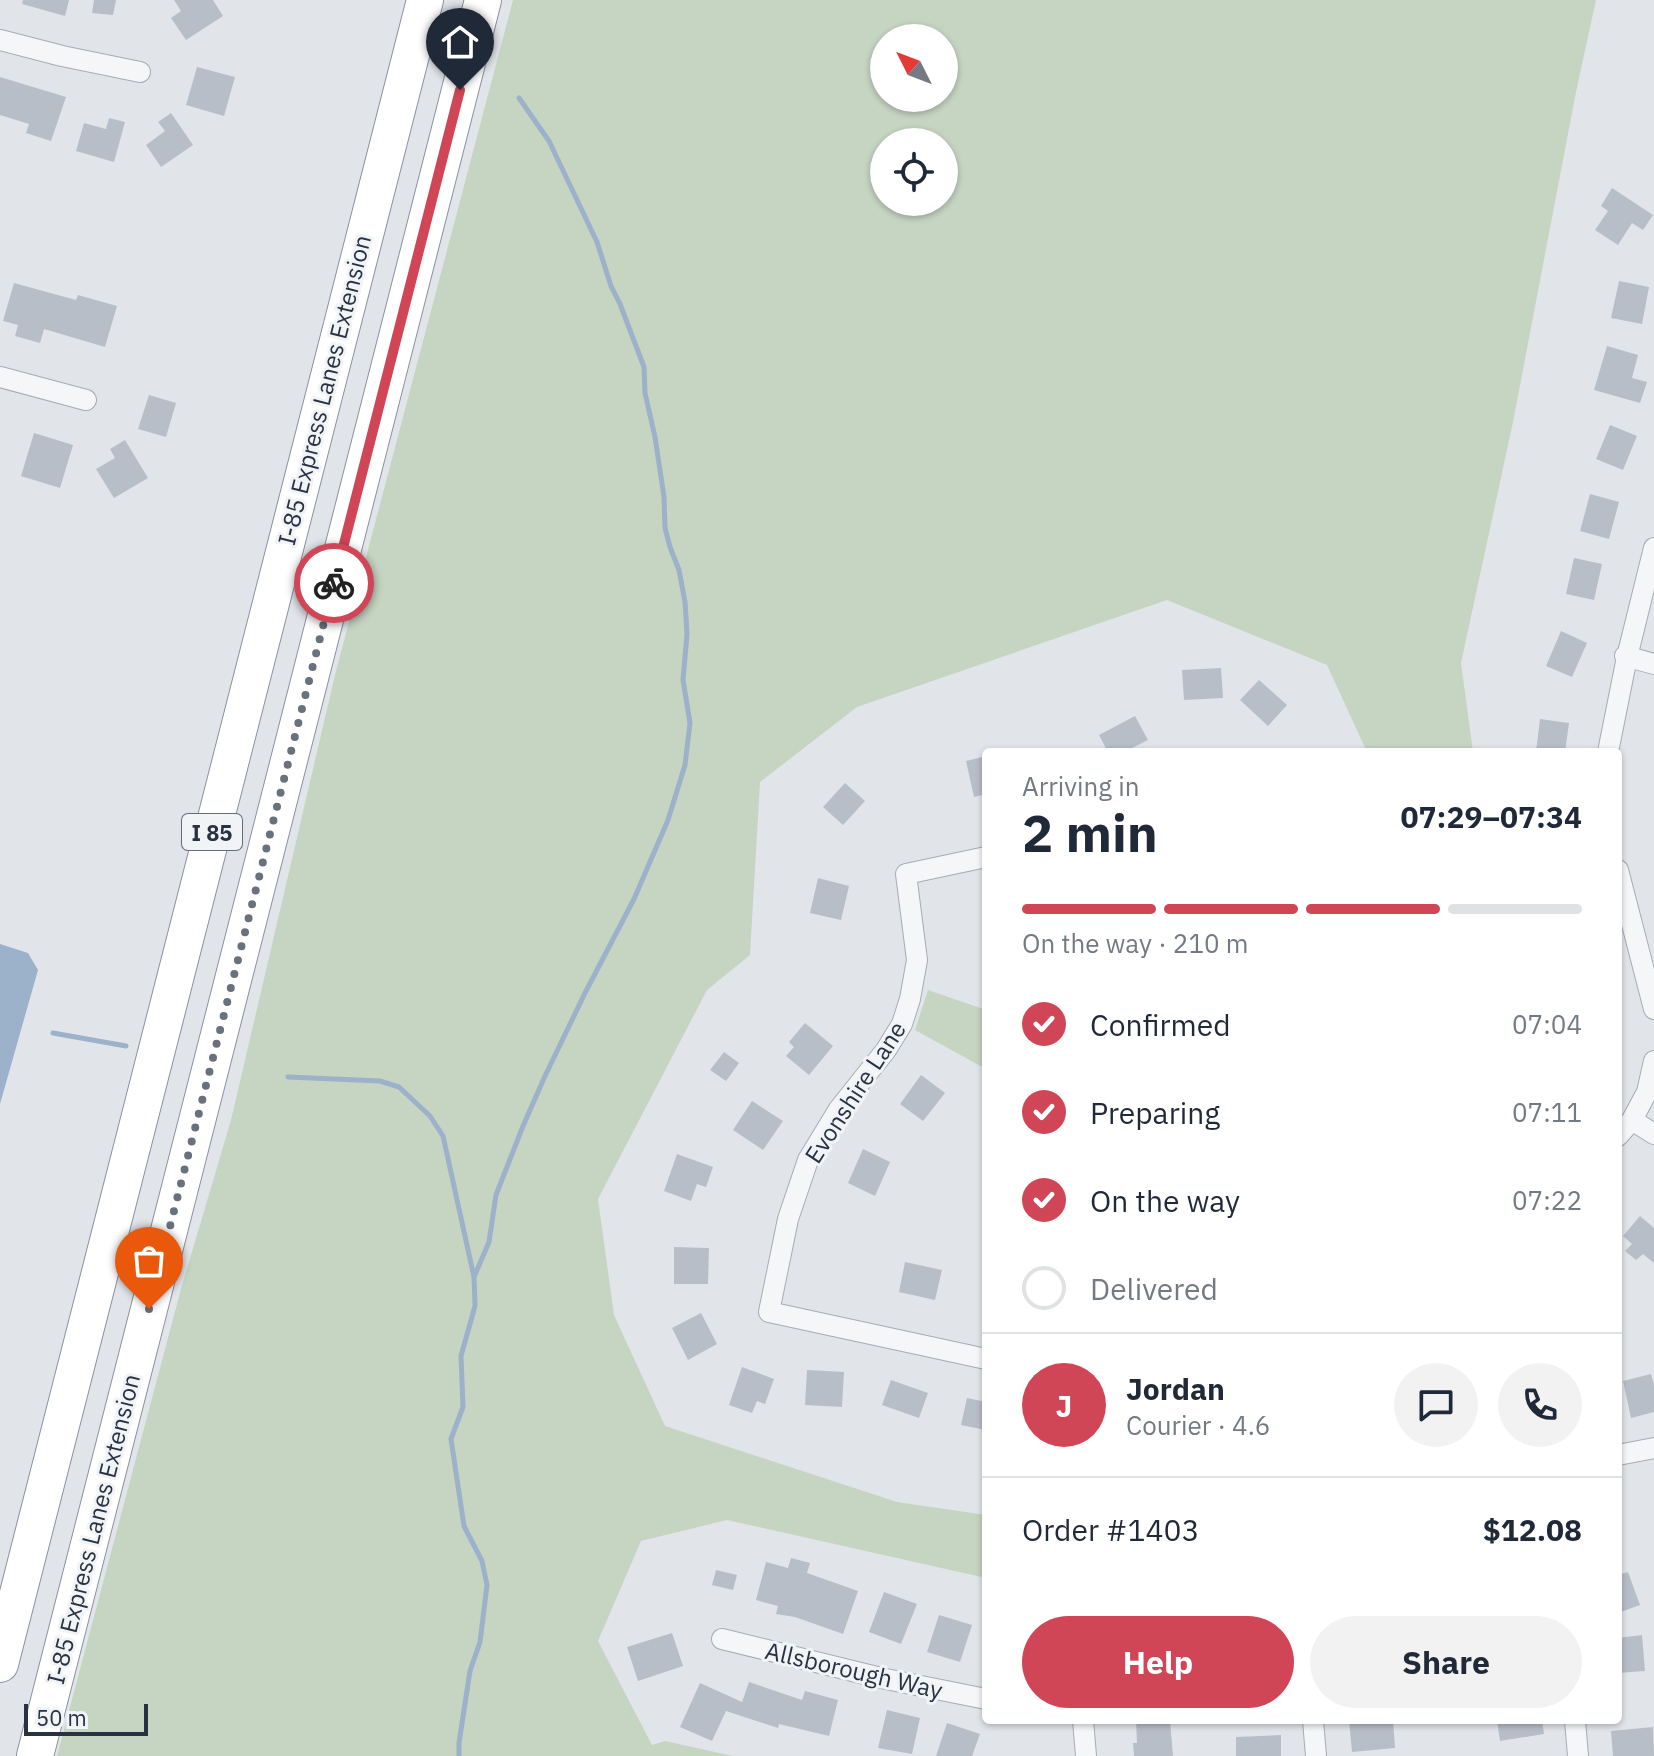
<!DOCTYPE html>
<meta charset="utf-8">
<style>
body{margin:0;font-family:"IBM Plex Sans",sans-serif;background:#f2f2f3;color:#1f2937;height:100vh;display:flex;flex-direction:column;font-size:30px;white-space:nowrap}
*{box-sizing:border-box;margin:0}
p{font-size:26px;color:#747a83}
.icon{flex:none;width:44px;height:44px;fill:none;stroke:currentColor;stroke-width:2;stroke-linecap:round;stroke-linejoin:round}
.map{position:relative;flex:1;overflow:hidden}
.sheet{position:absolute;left:982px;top:748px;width:640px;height:976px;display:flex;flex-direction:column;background:#fff;border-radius:8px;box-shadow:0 2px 6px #0004}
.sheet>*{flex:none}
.needle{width:52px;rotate:312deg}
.tools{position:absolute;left:870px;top:24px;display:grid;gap:16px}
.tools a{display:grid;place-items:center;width:88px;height:88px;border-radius:50%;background:#fff;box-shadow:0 2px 6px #0004;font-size:40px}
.scale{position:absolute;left:24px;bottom:20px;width:124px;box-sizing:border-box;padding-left:8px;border:4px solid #293242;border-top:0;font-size:22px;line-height:28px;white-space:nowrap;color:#293242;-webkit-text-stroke:6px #f1f4f7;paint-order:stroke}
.pin{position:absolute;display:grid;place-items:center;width:68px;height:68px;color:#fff;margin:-82px -34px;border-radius:50% 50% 50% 0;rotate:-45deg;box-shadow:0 0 8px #0007}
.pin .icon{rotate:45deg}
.courier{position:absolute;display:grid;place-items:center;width:80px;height:80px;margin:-40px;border:6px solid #d04657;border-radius:50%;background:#fff;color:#222;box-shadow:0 2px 10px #0007}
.headline em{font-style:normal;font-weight:700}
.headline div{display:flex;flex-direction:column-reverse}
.headline{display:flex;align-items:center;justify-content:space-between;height:136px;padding:0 40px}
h1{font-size:52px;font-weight:700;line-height:60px}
.bar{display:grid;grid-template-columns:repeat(4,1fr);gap:12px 8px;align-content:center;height:96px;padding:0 40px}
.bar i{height:10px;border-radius:6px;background:#e0e1e3}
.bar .active{background:#d04657}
.bar p{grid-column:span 4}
.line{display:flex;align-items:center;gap:20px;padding:0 40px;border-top:2px solid #e0e1e3}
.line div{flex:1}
.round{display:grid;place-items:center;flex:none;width:84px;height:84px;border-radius:42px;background:#f2f2f3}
ol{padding:0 40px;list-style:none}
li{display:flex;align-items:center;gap:24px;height:88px}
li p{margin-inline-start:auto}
li .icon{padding:8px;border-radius:50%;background:#d04657;color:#fff;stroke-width:4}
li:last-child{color:#747a83}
li i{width:44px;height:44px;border:4px solid #e0e1e3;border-radius:50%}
.action{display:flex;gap:16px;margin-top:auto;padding:16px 40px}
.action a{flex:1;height:92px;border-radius:48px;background:#d04657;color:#fff;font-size:32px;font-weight:700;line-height:92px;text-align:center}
.action a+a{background:#f2f2f3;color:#1f2937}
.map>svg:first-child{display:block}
</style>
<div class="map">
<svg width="1654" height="1756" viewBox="0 0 1654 1756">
<rect width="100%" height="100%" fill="#e1e5ea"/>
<path fill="#c6d4c2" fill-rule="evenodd" d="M513,0H1596L1576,92L1513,422L1461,663L1473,752H1367L1327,665L1167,600L857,707L760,782L750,955L707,990L598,1199L614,1315L665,1426L897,1502L986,1515V1578L727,1520L641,1541L598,1641L652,1745L665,1741L733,1756H57L181,1289L231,1120L335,675ZM944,38V98H884V38ZM944,142V202H884V142Z
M928,990L986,1010V1069L915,1030Z"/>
<path fill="#9cb1ca" d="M0,944L28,953L38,970L0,1104Z"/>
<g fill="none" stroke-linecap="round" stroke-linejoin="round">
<path stroke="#9cb1ca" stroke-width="5" d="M53,1033L126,1046
M288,1077L380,1081L399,1087L430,1116L443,1136L474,1277L475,1306L461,1356L463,1407L451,1439L464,1526L482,1561L487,1585L480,1642L470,1671L459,1743V1756
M474,1277L489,1242L496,1195L523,1126L545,1076L585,993L634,899L668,820L685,765L690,723L683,680L687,634L685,602L679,570L670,547L665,528L664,497L655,437L645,393L644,367L620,304L611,286L597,242L549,141L519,98"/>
</g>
<path fill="#b8bec7" d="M23,0H69L65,16L22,4Z
M94,0H116L113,15L92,13Z
M174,0H213L223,16L186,40L171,18L181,11Z
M197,67L235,77L224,116L186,105Z
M0,77L66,97L51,141L26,133L29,124L0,115Z
M171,113L193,145L161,167L146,145L165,131L158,122Z
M109,118L125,122L114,162L76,151L84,123L106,129Z
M1612,188L1653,215L1643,230L1632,223L1618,245L1595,230L1608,211L1601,206Z
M1619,281L1649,287L1642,324L1611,318Z
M14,283L76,300L78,295L117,306L105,347L44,329L40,343L15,336L18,325L3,321Z
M1607,346L1638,355L1632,378L1647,382L1640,403L1594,390Z
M149,395L176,403L166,437L138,429Z
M1610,425L1637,436L1623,470L1596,459Z
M34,433L73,445L60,488L21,476Z
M125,440L148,478L114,498L96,469L115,458L110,449Z
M1590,494L1619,502L1609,539L1580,531Z
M1574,558L1602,564L1594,600L1566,594Z
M1561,631L1587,643L1572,677L1546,666Z
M1221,668L1223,698L1184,700L1182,670Z
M1259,680L1287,705L1268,726L1240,700Z
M1135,716L1148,740L1124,752H1108L1099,735Z
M1540,719L1569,723L1565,752H1536Z
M986,756V794L974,797L966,761Z
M845,783L865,801L843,825L823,807Z
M818,878L849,886L841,920L810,913Z
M805,1023L833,1046L809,1075L786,1056L794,1047L789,1042Z
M724,1052L739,1063L726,1081L710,1070Z
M921,1075L945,1093L923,1121L900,1104Z
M752,1101L783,1121L763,1150L733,1130Z
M863,1149L890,1162L875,1196L848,1183Z
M677,1154L713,1167L706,1187L697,1184L691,1201L664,1191Z
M1640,1216L1654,1228V1263L1643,1254L1636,1260L1625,1251L1632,1244L1623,1236Z
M674,1247L709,1248L708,1284H674Z
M905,1262L942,1270L935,1300L899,1292Z
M701,1313L717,1344L688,1360L672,1328Z
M742,1367L774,1379L765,1404L757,1401L752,1413L729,1405Z
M807,1370L844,1372L842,1407L805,1405Z
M1651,1374L1654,1385V1412L1631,1418L1623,1381Z
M891,1380L928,1393L919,1418L882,1405Z
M967,1398L986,1402V1430L961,1425Z
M791,1558L810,1563L807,1573L858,1591L843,1634L795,1617L776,1614L778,1606L756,1600L766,1562L788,1568Z
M716,1570L737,1575L733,1590L712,1585Z
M1628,1572L1640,1605L1618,1613V1575Z
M884,1592L917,1604L901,1644L869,1632Z
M939,1615L972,1625L960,1662L927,1652Z
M672,1633L683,1666L638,1681L627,1647Z
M1642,1635L1645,1671L1618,1673V1638Z
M749,1682L802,1700L805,1691L838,1700L829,1736L779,1724L778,1728L726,1711L712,1741L680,1727L700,1683L742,1702Z
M887,1710L920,1718L912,1754L878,1748Z
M1136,1720H1170L1173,1756H1134L1133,1743H1137Z
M1349,1720H1393L1395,1748L1352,1752Z
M1497,1720H1542L1544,1734L1500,1741Z
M947,1723L980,1734L972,1756H936Z
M1653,1727L1654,1756H1613L1611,1731Z
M1281,1735V1756H1236V1737Z"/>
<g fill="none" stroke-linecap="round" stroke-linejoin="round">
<defs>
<path id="street" d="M0,40L62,56L140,72
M0,377L86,400
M1625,656L1654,664
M1608,752L1627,657L1654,548
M986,857L906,874L917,960L910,999L902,1024L886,1050L839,1109L808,1160L788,1219L769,1312L986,1359
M1618,870L1654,1009
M1632,1120L1654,1134
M1618,1136L1632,1120L1647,1092L1654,1061
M1618,1455L1654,1448
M722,1639L881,1678L986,1699
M1083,1720L1086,1756
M1313,1720L1316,1756
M1575,1720L1578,1756"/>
<path id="highway" d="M0,1664L425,0
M35,1756L483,0"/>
</defs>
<use href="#street" stroke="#a6acb4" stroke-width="22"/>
<use href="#highway" stroke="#8992a1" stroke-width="38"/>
<use href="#street" stroke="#f4f6f8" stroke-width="20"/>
<use href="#highway" stroke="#fff" stroke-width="36"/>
</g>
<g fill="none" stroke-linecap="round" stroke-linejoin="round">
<path stroke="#69717d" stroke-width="8" stroke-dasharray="0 14.4" d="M149,1309L334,583"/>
<path stroke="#d04657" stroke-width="10" d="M334,583L460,90"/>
</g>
<g text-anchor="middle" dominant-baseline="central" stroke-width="6" stroke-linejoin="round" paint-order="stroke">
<rect fill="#f1f4f7" stroke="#656c78" stroke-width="2" x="182" y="814" width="60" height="36" rx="6"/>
<g font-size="22" font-weight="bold" fill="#293242">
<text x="212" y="832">I 85</text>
</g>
<g font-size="24" fill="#293242" stroke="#f1f4f7">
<text transform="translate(324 390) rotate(-76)">I-85 Express Lanes Extension</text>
<text transform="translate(855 1092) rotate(-57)">Evonshire Lane</text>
<text transform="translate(93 1529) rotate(-76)">I-85 Express Lanes Extension</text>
<text transform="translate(854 1670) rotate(13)">Allsborough Way</text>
</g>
</g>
</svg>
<div class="tools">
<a><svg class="needle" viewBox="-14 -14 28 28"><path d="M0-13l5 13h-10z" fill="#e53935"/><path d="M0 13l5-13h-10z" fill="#747a83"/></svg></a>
<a><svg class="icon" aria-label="locate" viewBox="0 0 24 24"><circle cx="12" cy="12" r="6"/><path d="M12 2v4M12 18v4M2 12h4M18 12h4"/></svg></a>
</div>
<div class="scale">50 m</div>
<div class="pin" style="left:149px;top:1309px;background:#ea580c"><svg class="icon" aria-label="bag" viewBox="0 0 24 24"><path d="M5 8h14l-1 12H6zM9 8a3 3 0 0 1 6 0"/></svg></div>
<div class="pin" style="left:460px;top:90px;background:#1f2937"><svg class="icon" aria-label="home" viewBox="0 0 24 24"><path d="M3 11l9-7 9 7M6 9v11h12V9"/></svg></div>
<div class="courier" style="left:334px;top:583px"><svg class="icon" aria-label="bike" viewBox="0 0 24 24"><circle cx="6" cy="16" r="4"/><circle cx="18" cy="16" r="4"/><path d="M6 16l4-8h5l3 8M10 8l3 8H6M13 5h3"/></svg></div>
<section class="sheet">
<div class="headline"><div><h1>2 min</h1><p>Arriving in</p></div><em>07:29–07:34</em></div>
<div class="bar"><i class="active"></i><i class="active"></i><i class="active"></i><i></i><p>On the way · 210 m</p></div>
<ol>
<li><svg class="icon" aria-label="check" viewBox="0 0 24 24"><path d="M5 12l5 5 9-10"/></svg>Confirmed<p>07:04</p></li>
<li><svg class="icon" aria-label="check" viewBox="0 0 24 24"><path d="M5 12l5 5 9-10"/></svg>Preparing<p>07:11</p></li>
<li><svg class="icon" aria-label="check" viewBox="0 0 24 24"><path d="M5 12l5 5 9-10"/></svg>On the way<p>07:22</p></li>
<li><i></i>Delivered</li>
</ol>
<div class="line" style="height:144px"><b class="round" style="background:#d04657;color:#fff">J</b><div><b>Jordan</b><p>Courier · 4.6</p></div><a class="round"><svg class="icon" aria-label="chat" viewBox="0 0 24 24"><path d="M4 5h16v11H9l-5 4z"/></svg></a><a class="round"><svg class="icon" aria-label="phone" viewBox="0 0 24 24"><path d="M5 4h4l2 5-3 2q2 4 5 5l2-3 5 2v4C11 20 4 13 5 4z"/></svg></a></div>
<div class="line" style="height:104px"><div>Order #1403</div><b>$12.08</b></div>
<div class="action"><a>Help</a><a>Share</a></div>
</section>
</div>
